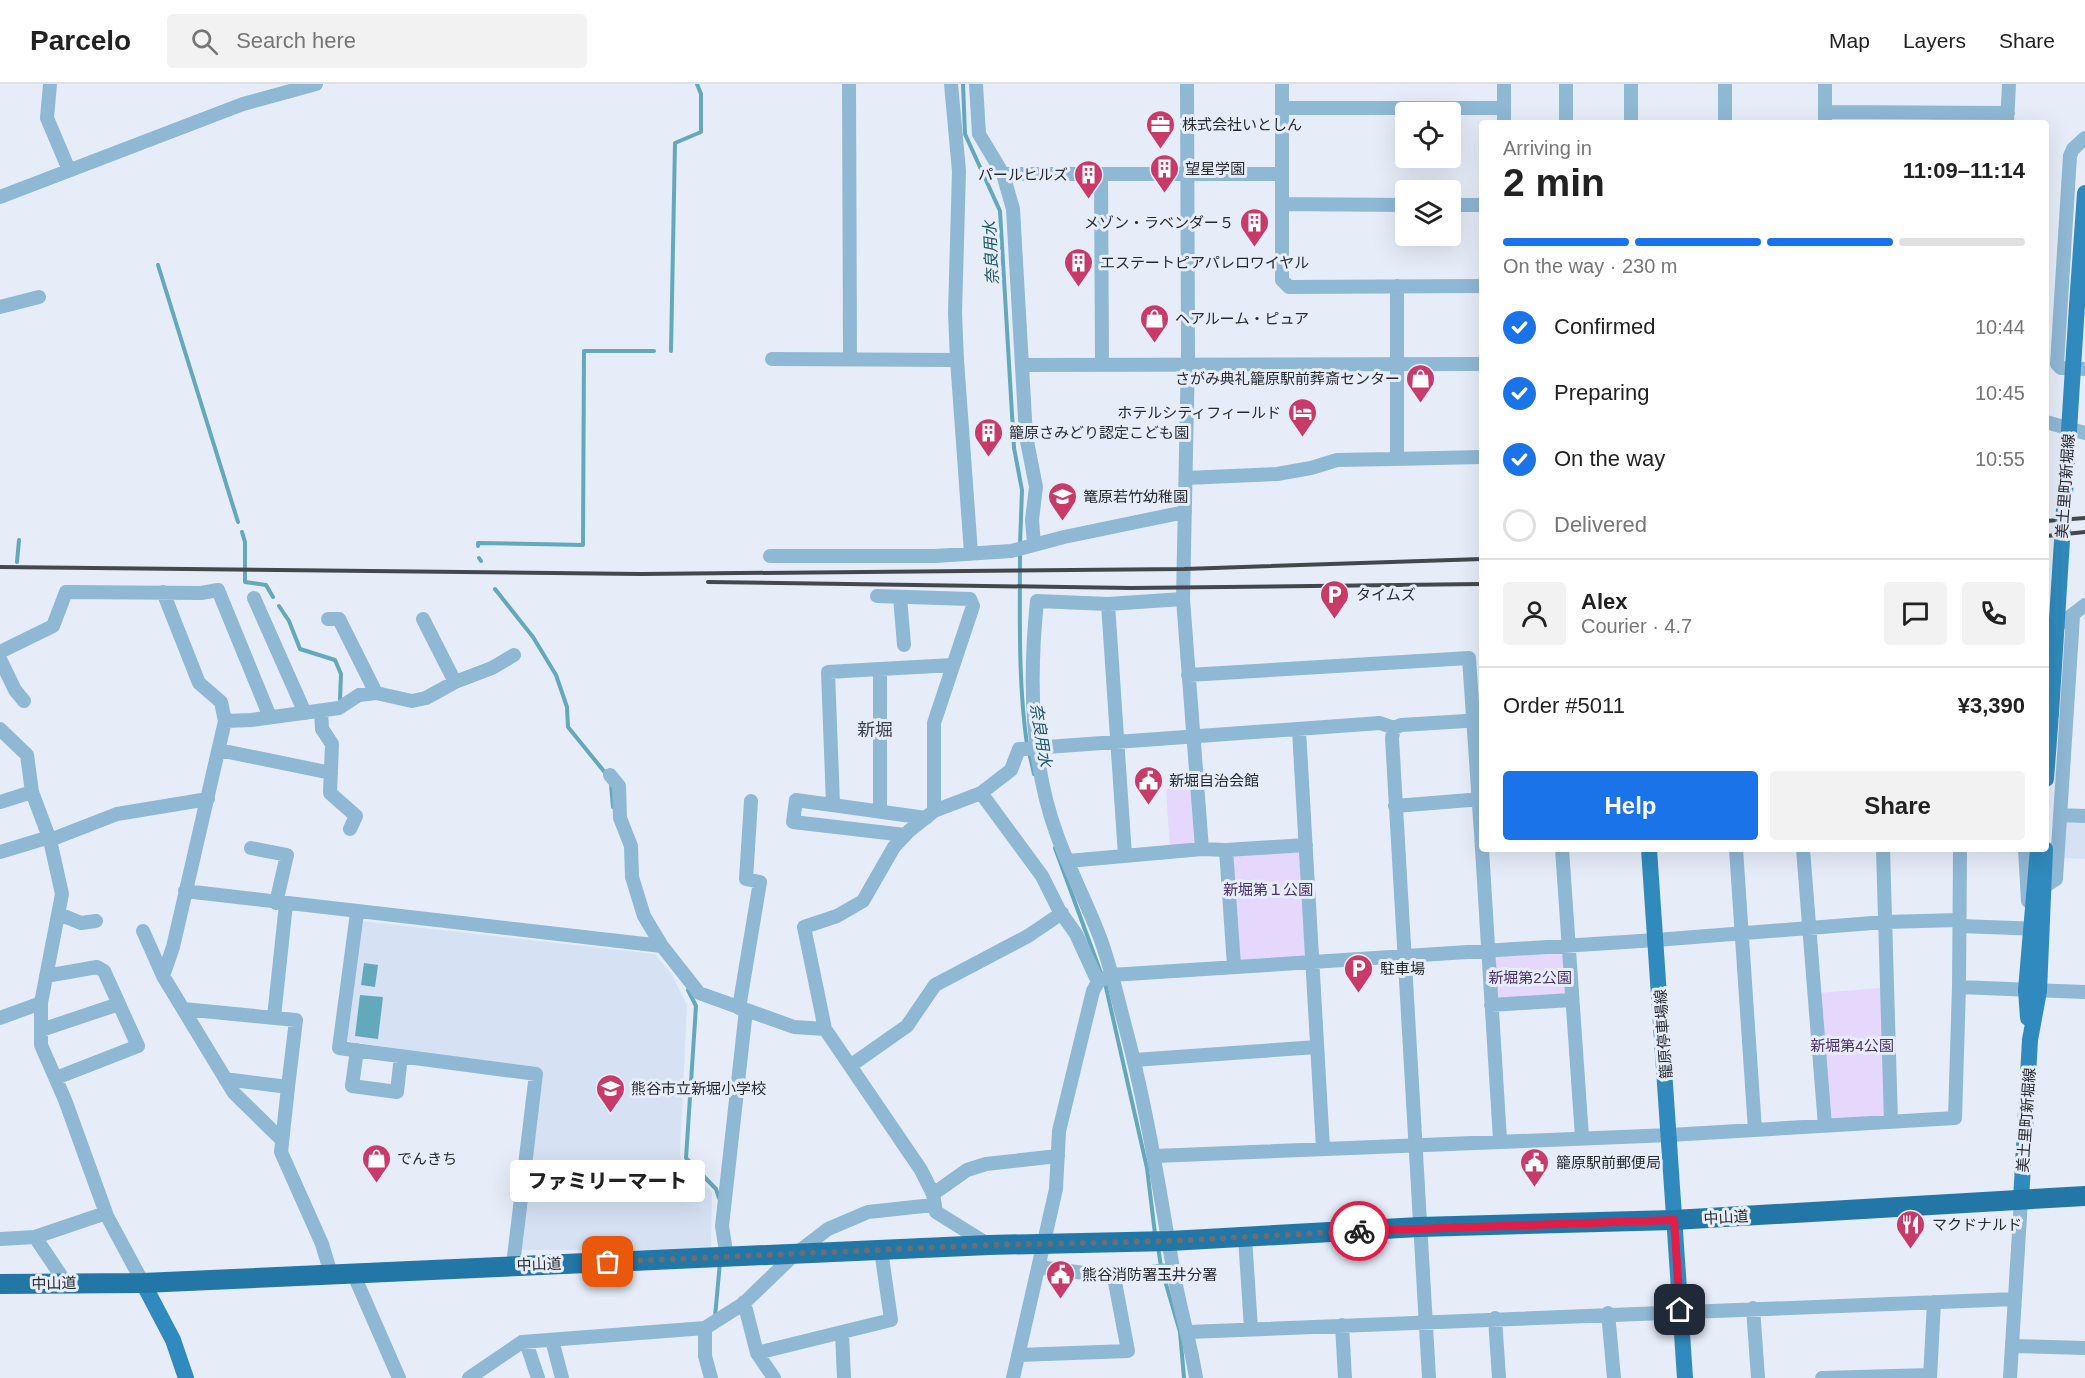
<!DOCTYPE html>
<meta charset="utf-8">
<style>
body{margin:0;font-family:Helvetica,"Noto Sans JP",sans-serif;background:#f2f2f2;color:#222;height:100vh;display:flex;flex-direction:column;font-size:22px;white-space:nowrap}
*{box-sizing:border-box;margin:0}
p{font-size:20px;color:#767676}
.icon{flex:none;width:33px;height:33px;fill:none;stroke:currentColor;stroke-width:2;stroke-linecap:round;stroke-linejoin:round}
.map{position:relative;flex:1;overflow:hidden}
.sheet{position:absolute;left:1479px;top:36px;width:570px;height:732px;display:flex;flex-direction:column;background:#fff;border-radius:6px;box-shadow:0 6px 24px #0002}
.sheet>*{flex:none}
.controls{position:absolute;left:1395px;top:18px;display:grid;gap:12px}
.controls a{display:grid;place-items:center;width:66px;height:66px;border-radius:6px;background:#fff;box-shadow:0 6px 24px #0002;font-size:30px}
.pin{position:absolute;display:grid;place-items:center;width:51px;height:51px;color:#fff;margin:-26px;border-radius:12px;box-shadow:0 3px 9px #0006}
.courier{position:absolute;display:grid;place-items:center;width:60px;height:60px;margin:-30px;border:4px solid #e11d48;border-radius:50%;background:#fff;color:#222;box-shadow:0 2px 8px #0007}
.bubble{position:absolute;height:42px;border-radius:6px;background:#fff;box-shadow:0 6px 24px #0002;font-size:20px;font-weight:800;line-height:42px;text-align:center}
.head em{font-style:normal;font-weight:800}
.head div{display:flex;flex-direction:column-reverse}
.head{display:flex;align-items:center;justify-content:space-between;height:102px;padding:0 24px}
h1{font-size:39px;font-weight:800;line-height:45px}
.bar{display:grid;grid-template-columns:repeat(4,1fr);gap:9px 6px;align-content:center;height:72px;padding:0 24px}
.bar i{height:8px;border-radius:4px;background:#e0e0e0}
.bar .current{background:#1a73e8}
.bar p{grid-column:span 4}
.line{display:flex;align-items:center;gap:15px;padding:0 24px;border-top:2px solid #e0e0e0}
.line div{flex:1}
.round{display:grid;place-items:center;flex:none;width:63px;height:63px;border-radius:6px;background:#f2f2f2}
ol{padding:0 24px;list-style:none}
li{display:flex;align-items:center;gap:18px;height:66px}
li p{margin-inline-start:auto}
li .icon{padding:6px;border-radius:50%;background:#1a73e8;color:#fff;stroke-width:4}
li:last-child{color:#767676}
li i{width:33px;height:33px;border:3px solid #e0e0e0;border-radius:50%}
.primary-button{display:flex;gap:12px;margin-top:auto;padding:12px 24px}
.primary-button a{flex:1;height:69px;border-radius:6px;background:#1a73e8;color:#fff;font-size:24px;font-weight:800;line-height:69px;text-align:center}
.primary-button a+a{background:#f2f2f2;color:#222}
header{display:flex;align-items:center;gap:36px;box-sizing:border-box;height:84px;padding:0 30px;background:#fff;border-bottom:2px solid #e0e0e0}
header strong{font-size:28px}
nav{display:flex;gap:33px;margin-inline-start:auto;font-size:21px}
.search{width:420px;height:54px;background:#f2f2f2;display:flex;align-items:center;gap:15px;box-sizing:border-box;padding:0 21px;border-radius:6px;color:#767676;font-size:22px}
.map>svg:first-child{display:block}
</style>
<header>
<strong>Parcelo</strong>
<div class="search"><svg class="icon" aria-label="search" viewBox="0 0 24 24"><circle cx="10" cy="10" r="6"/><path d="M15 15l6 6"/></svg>Search here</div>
<nav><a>Map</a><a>Layers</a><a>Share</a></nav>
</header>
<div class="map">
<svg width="2085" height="1294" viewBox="0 0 2085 1294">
<rect width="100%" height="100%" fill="#e6edf9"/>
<path fill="#d6e2f4" d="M2066,735H2085V775L2063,774Z
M362,837L655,870L672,891L687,921L680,1070L683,1081L712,1108L711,1166H521L543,987L346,957Z"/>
<path fill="#e5d8fc" d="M1931,34H1996L2001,39H1932Z
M1191,703L1194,759L1170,764L1166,706Z
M1298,766L1301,771L1307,869L1303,872L1241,877L1237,873L1230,774L1234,770Z
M1559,869L1563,872L1566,908L1562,913L1502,917L1497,913L1494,877L1498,873Z
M1881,904L1885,1030L1881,1034L1831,1037L1818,909Z"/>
<path fill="#64a8bb" d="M364,879L378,881L375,903L361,901Z
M360,911L383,913L378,955L355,952Z"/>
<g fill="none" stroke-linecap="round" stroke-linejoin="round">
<path stroke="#64a8bb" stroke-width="4" d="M963,0L965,50L1000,127L1014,364L1022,406L1020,461
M158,181L238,438
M671,267L675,59L701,48V10L697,0
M242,448L245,458V498L266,501L273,513
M478,462V459L583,461L584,267H654
M1020,468C1020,533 1018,597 1027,661
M479,474L481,477
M17,478L19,456
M495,505L533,553L556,591L567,623L568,643L607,691
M279,522L289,537L300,565L335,576L341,590L340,615
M1029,668L1034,690
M611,700L613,723
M1055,764L1102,892
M1105,899L1147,1084L1155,1150
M688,906L696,922L686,1074L716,1105L719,1114
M1158,1163L1161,1182
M1163,1190L1180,1248L1184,1294
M715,1233L720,1178"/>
<path stroke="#8fb8d5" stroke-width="14" d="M50,0L47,34L69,86
M849,0L850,275
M951,0L959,87L955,229L957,276L971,469
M976,0L979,50L1003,90L1013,125L1026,352L1036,403L1032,436L1034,460
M1187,0L1188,271L1183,515L1202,765
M1282,0V196L1289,203L1482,202
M1566,0V39
M1631,0V39
M1282,24H1504
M1825,28L2008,29
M1504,39V0
M1725,39V0
M1825,39V0
M2007,39L2009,0
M2085,54L2073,65L2070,72L2057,280L2061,284L2085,285
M1003,90H1282
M1101,90L1102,281
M0,113L243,20L316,0
M1282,120L1406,121
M1450,121H1482
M0,223L39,213
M772,275L957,276
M1023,281L1482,280
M2046,338L2085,349
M1393,375L1482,373
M1186,394L1277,390L1311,384L1337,376L1393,375L1397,371V202
M770,472H935L1011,467L1064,453L1185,428
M163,508L199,599L221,618L225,637L173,863L163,892L234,1009L282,1056
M877,512L970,515L973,522L934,639V727
M900,513L904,561
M254,514L305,629
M1183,515L1108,520L1037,517C1029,594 1030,678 1057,751C1069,785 1086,817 1099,851C1110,879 1116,909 1124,938C1147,1023 1160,1110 1175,1196C1181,1229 1191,1261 1196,1294
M1108,520L1125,772
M328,535H339L376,609
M423,535L455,598
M2046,543L2063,538L2085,521
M0,568L53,542L66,508L201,509L218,506L270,633
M0,575L15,606L24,617
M1188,591L1469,574L1482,764
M321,627L322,645L332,660L330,709L356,732L350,745
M225,637L251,636L339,624L359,611L376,609L412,617L426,614L455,598L492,584L514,571
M0,645L27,671L32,708L50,756L62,810L41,919V961L65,1016L107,1132L143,1199
M1299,646L1323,1064
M219,666L331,689
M610,691L619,702L620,734L631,762L632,793L644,832L662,862
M981,709L1042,792L1059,826L1076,850L1098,898
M0,718L32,708
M833,720L828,588L880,585
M1395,722L1482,715
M880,727V585L953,581
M2060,731L2085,732
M905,751L793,738L796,716L926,734
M251,764L287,771L276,819
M1482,765L1500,1056
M1562,765L1582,1053
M1736,765L1755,1046
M1803,765L1825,1042
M1883,765L1891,1038
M1960,765L1959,903L2085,908
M2025,765L2028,817
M0,768L43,755L50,756L117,730L208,715
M1068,777L1202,765L1226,766
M2036,802H2045L2056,795L2073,532
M185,807L662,862L699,909L794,943L825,945
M357,829L339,964L536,990L513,1181
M59,830L81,839L96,837
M1960,842L2042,845
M143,847L163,892
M1234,882L1226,766L1306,761
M46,892L97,883L104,887L138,962L56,994
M1491,921L1571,916
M739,924L760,798L746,795L751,717
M183,925L296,936L288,1003
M274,933L286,820
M0,934L41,919
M41,946L119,920
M357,966L352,1002L397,1008L401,972
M1134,976L1317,963
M850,982L907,942L935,901L1028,852L1062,829
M225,995L288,1003L281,1068L322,1160L331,1190
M1155,1072L1670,1051L1955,1034L1959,903
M933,1110L967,1086L986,1080L1058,1072
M35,1153L106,1129
M1245,1153L1251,1245
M0,1155L35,1153L66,1199
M989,1161L936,1128L933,1110L921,1086L825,945L804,843L837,832L863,817L894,763L909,747L934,727L981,709L1011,686L1019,665L1380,639L1394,644
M727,1174L722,1142L746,926
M1039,1183L1114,1193L1174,1185
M353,1189L399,1294
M744,1218L757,1269L891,1236L881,1166
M1753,1224L1758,1294
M1608,1229L1614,1294
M1495,1234L1499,1294
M1342,1241L1345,1294
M705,1244V1272L711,1294
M842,1248L844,1294
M1188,1248L2015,1215
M552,1256L562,1294
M526,1258L538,1294
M2013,1262L2085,1264
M757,1269L774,1294
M1018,1271L1128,1267L1114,1193
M469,1294L522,1258L705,1244L743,1220L794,1171L828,1145L868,1128L933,1121
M1013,1294L1056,1105L1059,1047L1093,907L1098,898L1111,891L1656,856L1885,838L1959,836
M1429,1294L1392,654L1394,644L1401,641L1482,636
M1822,1294L1930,1291
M1930,1294L1934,1218
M2010,1294L2021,1116"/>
<path stroke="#308abd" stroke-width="16" d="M2077,221L2085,109
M2046,695L2051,629
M1649,765L1685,1294
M2028,934L2026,906L2038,765
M2021,1116L2030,956L2039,907L2045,765
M143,1199L173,1256L186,1294"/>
<path stroke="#2277a7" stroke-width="20" d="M0,1200L143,1199L989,1161L1170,1157L1419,1143L1674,1136L2085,1112"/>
<path stroke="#44484d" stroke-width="4" d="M2046,437L2085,434
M2046,452L2085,448
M0,483L641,490L1184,485L1482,475
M708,498L1131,504L1482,500"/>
<path stroke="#308abd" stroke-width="16" d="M2051,629L2077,221"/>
</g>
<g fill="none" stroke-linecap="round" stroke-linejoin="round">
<path stroke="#6a6e75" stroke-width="6" stroke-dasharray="0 10.8" d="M608,1178L989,1161L1170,1157L1359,1147"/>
<path stroke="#e11d48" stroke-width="8" d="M1359,1147L1674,1136L1680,1226"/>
</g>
<defs>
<symbol id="office-pin" viewBox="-11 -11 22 30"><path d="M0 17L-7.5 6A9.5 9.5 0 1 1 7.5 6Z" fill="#c83b69" stroke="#e6edf9"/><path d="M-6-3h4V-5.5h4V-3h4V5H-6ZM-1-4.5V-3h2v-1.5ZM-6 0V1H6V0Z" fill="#fff"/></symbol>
<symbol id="building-pin" viewBox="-11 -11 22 30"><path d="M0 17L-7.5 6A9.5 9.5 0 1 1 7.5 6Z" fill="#c83b69" stroke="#e6edf9"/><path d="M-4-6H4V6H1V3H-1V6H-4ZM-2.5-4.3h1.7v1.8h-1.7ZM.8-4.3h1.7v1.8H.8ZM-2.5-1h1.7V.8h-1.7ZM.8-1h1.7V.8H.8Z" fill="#fff"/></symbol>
<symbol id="shop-pin" viewBox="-11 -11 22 30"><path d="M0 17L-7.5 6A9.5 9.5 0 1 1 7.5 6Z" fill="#c83b69" stroke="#e6edf9"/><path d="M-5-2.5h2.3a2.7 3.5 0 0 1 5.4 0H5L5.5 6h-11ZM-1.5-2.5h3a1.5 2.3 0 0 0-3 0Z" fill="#fff"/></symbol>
<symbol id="hotel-pin" viewBox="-11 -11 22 30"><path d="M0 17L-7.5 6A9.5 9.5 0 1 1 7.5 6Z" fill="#c83b69" stroke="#e6edf9"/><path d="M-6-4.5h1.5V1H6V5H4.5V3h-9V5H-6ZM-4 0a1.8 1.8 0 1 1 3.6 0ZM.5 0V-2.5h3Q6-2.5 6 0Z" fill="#fff"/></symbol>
<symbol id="school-pin" viewBox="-11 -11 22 30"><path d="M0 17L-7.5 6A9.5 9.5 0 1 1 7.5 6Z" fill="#c83b69" stroke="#e6edf9"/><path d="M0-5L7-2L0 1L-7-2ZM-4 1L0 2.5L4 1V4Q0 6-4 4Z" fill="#fff"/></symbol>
<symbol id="parking-pin" viewBox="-11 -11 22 30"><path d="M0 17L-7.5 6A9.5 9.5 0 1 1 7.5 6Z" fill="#c83b69" stroke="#e6edf9"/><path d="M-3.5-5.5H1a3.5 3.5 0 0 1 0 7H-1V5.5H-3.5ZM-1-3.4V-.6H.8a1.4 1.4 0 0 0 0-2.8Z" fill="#fff"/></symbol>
<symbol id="civic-pin" viewBox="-11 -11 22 30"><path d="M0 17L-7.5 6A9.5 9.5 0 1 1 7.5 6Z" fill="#c83b69" stroke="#e6edf9"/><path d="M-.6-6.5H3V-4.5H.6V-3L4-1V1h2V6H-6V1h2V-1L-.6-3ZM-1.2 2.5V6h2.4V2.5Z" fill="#fff"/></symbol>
<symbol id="restaurant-pin" viewBox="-11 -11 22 30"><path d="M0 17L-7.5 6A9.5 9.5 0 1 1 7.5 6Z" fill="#c83b69" stroke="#e6edf9"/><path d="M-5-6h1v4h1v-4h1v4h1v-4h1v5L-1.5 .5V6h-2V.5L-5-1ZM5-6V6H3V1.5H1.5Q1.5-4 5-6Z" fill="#fff"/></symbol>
</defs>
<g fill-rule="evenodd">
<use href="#office-pin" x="1144" y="24" width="33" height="45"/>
<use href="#building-pin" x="1148" y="68" width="33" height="45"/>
<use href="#building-pin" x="1072" y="74" width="33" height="45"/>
<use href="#building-pin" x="1238" y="122" width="33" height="45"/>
<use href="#building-pin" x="1062" y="162" width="33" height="45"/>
<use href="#shop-pin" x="1138" y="218" width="33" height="45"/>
<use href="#shop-pin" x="1404" y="278" width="33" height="45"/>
<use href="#hotel-pin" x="1286" y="312" width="33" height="45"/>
<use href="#building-pin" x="972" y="332" width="33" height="45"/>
<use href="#school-pin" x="1046" y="396" width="33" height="45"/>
<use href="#parking-pin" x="1318" y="494" width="33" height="45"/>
<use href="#civic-pin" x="1132" y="680" width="33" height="45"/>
<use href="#parking-pin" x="1342" y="868" width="33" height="45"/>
<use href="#school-pin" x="594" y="988" width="33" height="45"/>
<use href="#shop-pin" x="360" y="1058" width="33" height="45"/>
<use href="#civic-pin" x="1518" y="1062" width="33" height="45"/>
<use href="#restaurant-pin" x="1894" y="1124" width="33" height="45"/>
<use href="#civic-pin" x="1044" y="1174" width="33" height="45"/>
</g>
<g text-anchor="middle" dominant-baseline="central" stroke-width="6" stroke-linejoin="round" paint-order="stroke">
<g font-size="15" fill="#272a2e" stroke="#e6edf9" text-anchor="start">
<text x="1182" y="40">株式会社いとしん</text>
<text x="1185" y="84">望星学園</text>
<text x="1068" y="90" text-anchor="end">パールヒルズ</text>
<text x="1234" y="138" text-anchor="end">メゾン・ラベンダー５</text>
<text x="1100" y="178">エステートピアパレロワイヤル</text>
<text x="1175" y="234">ヘアルーム・ピュア</text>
<text x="1400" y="294" text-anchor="end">さがみ典礼籠原駅前葬斎センター</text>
<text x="1281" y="328" text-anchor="end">ホテルシティフィールド</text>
<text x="1009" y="348">籠原さみどり認定こども園</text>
<text x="1083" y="412">篭原若竹幼稚園</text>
<text x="1356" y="510">タイムズ</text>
<text x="1169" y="696">新堀自治会館</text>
<text x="1380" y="884">駐車場</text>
<text x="631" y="1004">熊谷市立新堀小学校</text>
<text x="397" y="1074">でんきち</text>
<text x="1556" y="1078">籠原駅前郵便局</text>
<text x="1932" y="1140">マクドナルド</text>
<text x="1082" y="1190">熊谷消防署玉井分署</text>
</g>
<g font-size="15" fill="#272a2e" stroke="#e6edf9">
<text transform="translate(2065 402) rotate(-86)">美土里町新堀線</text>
<text transform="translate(1663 950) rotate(-94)">籠原停車場線</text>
<text transform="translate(2026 1036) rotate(-86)">美土里町新堀線</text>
<text transform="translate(1726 1133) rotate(-3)">中山道</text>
<text transform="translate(539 1180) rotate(-2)">中山道</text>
<text transform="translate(54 1199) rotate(-1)">中山道</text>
</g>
<g font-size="15" fill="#4a2f6d" stroke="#e6edf9">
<text x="1268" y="805">新堀第１公園</text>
<text x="1530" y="893">新堀第2公園</text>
<text x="1852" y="961">新堀第4公園</text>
</g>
<g font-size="16" font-style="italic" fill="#1d5665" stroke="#e6edf9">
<text transform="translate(991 169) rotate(-93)">奈良用水</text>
<text transform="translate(1041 651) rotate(81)">奈良用水</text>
</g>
<g font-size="18" fill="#3c424b" stroke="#e6edf9">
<text x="875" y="646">新堀</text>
</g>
</g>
</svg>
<div class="controls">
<a><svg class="icon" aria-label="locate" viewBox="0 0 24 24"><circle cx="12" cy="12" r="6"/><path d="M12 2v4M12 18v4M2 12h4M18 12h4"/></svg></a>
<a><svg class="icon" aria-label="layers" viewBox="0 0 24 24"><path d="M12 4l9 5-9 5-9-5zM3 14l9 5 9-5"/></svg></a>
</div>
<div class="pin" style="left:608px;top:1178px;background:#ea580c"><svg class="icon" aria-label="bag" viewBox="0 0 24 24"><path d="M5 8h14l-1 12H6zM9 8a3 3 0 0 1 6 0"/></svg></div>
<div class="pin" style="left:1680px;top:1226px;background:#1f2937"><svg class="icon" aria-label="home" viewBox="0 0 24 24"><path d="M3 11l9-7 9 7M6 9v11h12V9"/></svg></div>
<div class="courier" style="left:1359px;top:1147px"><svg class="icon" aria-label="bike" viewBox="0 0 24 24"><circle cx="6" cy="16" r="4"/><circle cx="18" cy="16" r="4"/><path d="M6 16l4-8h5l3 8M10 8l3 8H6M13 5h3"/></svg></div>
<div class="bubble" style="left:510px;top:1076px;width:195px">ファミリーマート</div>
<section class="sheet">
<div class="head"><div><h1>2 min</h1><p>Arriving in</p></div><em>11:09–11:14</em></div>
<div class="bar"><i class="current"></i><i class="current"></i><i class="current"></i><i></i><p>On the way · 230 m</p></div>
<ol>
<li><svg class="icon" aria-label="check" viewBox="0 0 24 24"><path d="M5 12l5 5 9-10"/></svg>Confirmed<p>10:44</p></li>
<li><svg class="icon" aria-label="check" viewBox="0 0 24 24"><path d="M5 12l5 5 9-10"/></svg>Preparing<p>10:45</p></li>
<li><svg class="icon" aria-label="check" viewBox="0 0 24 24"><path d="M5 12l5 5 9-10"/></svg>On the way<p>10:55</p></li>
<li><i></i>Delivered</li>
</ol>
<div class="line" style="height:108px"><a class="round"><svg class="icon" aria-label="person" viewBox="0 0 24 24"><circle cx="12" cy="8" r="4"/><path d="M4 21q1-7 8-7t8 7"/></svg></a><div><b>Alex</b><p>Courier · 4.7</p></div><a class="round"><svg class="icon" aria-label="chat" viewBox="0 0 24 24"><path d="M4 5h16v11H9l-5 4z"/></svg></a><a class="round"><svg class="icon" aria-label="phone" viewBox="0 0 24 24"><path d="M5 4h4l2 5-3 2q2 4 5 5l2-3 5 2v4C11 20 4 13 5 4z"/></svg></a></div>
<div class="line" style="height:78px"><div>Order #5011</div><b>¥3,390</b></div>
<div class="primary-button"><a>Help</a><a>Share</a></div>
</section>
</div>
